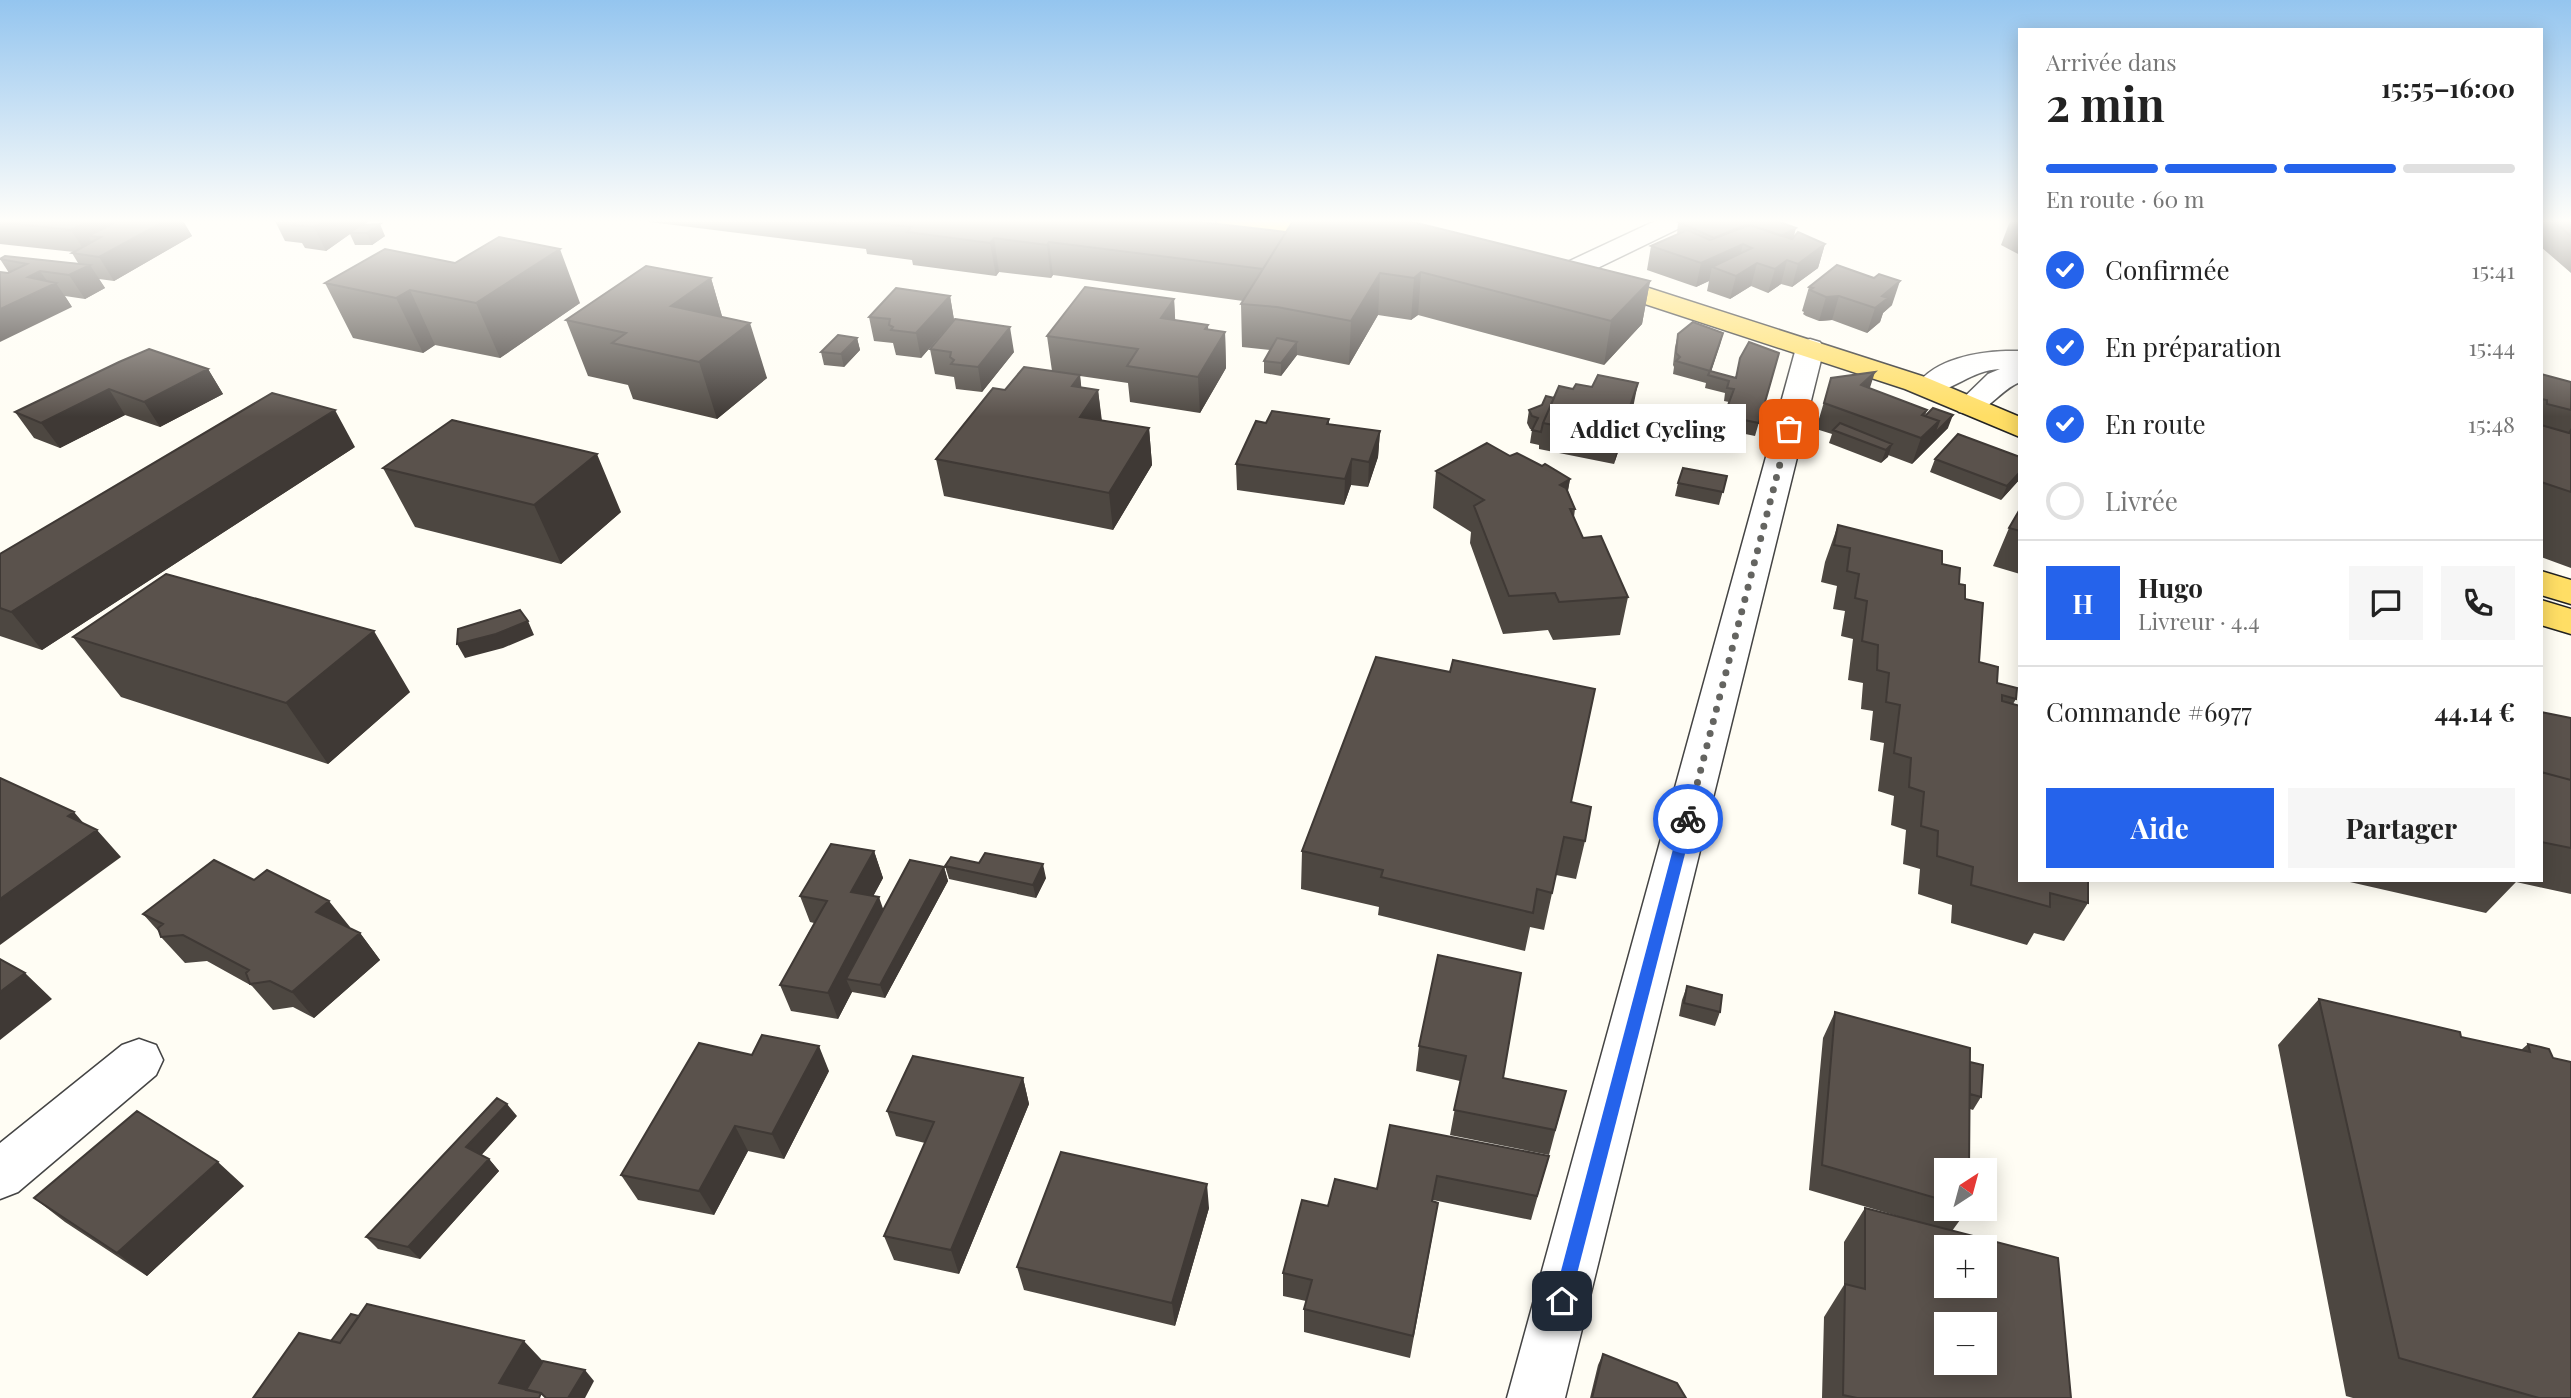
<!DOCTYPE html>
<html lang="fr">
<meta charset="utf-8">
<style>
body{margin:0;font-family:"Playfair Display",serif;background:#f6f6f6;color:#222;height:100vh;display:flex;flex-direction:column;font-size:26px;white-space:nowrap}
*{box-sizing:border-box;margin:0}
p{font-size:23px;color:#767676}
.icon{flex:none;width:38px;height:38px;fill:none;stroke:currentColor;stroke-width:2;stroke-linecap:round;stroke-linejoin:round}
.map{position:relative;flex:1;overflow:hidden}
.drawer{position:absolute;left:2018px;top:28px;width:525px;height:854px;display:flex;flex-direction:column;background:#fff;border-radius:0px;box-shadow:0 4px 18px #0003}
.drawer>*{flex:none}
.needle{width:46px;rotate:36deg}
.fabs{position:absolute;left:1934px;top:1158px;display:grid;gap:14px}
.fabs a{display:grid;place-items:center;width:63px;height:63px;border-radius:0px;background:#fff;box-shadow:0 4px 18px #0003;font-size:35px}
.pin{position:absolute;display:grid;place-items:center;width:60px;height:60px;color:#fff;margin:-30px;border-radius:14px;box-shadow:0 4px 10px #0006}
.courier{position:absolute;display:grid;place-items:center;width:70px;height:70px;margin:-35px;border:5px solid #2563eb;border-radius:50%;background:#fff;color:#222;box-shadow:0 2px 9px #0007}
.bubble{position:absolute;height:49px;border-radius:0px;background:#fff;box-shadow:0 4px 18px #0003;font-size:23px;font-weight:700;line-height:49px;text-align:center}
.head em{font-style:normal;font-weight:700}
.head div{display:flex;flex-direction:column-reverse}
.head{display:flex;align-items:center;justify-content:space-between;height:119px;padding:0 28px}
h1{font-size:46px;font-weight:700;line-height:52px}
.bar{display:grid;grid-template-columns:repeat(4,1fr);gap:10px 7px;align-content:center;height:84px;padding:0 28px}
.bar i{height:9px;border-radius:5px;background:#e0e0e0}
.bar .selected{background:#2563eb}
.bar p{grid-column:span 4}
.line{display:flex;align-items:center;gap:18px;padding:0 28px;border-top:2px solid #e0e0e0}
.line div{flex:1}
.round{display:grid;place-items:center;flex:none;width:74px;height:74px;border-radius:0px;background:#f6f6f6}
ol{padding:0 28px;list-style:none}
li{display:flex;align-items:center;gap:21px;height:77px}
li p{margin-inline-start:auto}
li .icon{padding:7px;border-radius:50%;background:#2563eb;color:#fff;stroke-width:4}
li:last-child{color:#767676}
li i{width:38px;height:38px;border:4px solid #e0e0e0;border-radius:50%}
.action{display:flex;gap:14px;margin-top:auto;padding:14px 28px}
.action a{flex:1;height:80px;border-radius:0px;background:#2563eb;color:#fff;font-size:28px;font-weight:700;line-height:80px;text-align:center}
.action a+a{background:#f6f6f6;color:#222}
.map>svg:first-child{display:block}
</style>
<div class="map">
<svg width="2571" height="1398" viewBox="0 0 2571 1398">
<rect width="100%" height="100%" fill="#fffdf4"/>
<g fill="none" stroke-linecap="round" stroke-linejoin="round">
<defs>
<path id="minor" d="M1655,221H1687L1684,226L1579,277L1570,279L1561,277L1557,271L1561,265Z
M1810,339L1820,342L1824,348L1565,1398H1507L1796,348L1800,342Z
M2006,351H2020V382C1997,391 1986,419 1959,412L1955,406L1988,374L2000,369C1968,370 1947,398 1922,391L1917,385C1935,359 1977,352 2006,351Z
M139,1039L156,1045L163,1060L156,1075L18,1192L0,1199V1143L122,1045Z"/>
<path id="major" d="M1216,221C1260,221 1306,219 1349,230L1353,235L1349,240L1340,243L1228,228L1219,226Z
M1599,272L1925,377L2020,417V437L1905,389L1590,286L1586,280L1590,274Z
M2541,571L2571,580V604L2541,595Z
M2541,600L2571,609V634L2541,625Z"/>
</defs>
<use href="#minor" stroke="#444" stroke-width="3"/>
<use href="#major" stroke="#222" stroke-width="3"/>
<use href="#minor" fill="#fff" fill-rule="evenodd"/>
<use href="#major" fill="#ffde65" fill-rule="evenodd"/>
</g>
<path fill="#4d4741" d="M0,221H183L192,236L114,281L99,279L105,288L85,299L65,296L72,307L8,273H9L0,259L78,263L72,253L74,252L0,244Z
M275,221H369L364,225L385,236L372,245H355L350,234L326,251L305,248L302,243L285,241Z
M642,221H1193L1650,281L1642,324L1604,365L1418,315L1411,320L1378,315L1349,365L1297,355L1281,376L1264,373V361L1270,350L1242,347L1241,304L1243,301L1053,275L1051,278L999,272L996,276L913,265L912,260L867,254L866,249Z
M2010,221H2020V255L2001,245Z
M2544,221H2571V273L2541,247V225Z
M1678,222L1794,236L1825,244L1818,268L1792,287L1781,284L1768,293L1751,286L1730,299L1707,291L1709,281L1696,287L1647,270L1651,246L1677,235Z
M711,278L722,317L767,378L717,419L633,399L628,385L588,376L566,320Z
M325,283L580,303L500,358L435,345L423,353L353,338Z
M1809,287L1892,305L1883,313L1880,322L1867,333L1832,320L1819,321L1806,316L1803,314L1804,312L1802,311Z
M950,296L954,320L921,358L896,355L893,343L874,341L869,317Z
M1174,299L1175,320L1208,330L1225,332L1226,368L1200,413L1130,402L1128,383L1080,376L1081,387L1098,390L1102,421L1149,428L1152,465L1113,530L944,496L936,459L1052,371L1047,336Z
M1723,333L1711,371L1736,378L1740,358L1779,353L1755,436L1721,429L1729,402L1724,401L1725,393L1705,388L1706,383L1673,374L1674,367L1673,365L1675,347L1678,334Z
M857,338L860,350L844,367L824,365L821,352Z
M930,349L1014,352L982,392L956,389L954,377L935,374Z
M119,362L208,369L223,394L160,427L125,415L60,448L34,438L15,412Z
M2541,374L2571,382V568L2541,557Z
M1831,378L1870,389L1927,410L1925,416L1948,428L1912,464L1888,455L1881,463L1829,443L1832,434L1816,429Z
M1633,408L1614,464L1539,449V445L1530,443L1532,430L1530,429L1527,423L1529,410Z
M1329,419V424L1380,431L1378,457L1368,487L1351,485L1344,505L1237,490L1236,464L1266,423Z
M355,447L42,650L0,636V554Z
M1510,456L1542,466L1570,479L1568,491L1575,509L1574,517L1583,538L1628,597L1620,635L1553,640L1548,630L1503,634L1470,543L1471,532L1433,508L1436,471Z
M2020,457V479L2001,500L1930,472L1935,459Z
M383,468L621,512L561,564L415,527Z
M1727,476L1719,505L1675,496L1678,483Z
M2020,509V574L1993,566L2009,528Z
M1838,525L1942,564L1959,584L1965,599L1979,662L1997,683L2016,699L2013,704L2020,880L2088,903L2064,941L2034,933L2027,945L1951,923L1952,905L1918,894L1920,869L1903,864L1906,830L1891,825L1894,796L1878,791L1884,743L1870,740L1873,711L1861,709L1863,683L1848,680L1853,639L1841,636L1845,611L1833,609L1837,586L1821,582L1825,562Z
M73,637L410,692L328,764L121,697Z
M2541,712L2571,718V894L2516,882L2486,913L2341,880H2541Z
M1571,802L1585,841L1576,879L1556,875L1544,930L1530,927L1525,951L1378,915L1379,907L1301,889L1302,851Z
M874,851L883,878L873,896L884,910L944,867L948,881L885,998L852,992L838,1019L791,1011L780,985L814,923L810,922L800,896Z
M945,866L1046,878L1036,898L949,879Z
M143,914L350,927L349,928L360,933L380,960L314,1018L293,1007L273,1010L252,986L207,961L185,963L161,937L160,933Z
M1438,955L1503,1078L1566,1091L1549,1155L1450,1135L1460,1081L1416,1071L1419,1046Z
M1687,986L1720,1012L1715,1026L1679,1016L1682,1000Z
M2319,999L2461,1037L2521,1050L2528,1044L2549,1049L2571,1398H2353L2346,1396L2278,1045Z
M1835,1012L1970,1062L1981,1097L1973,1110L1970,1109L1946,1171V1209H1968L1952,1231L2071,1398H1822L1824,1317L1844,1285V1242L1865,1208L1911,1220L1809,1190L1823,1038Z
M829,1071L784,1159L748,1151L714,1215L638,1200L621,1175Z
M1023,1078L1029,1104L959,1274L894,1260L884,1236L925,1143L896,1136L887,1111Z
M517,1116L481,1155L489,1159L499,1171L420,1259L378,1249L366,1237Z
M1390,1125L1549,1156L1531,1220L1433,1200L1434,1227L1410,1358L1304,1332V1309L1306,1301L1283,1296V1273L1328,1206L1377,1189Z
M244,1186L147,1276L65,1222L34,1198Z
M1209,1208L1175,1326L1024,1290L1017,1267Z
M1603,1354L1686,1398H1590L1598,1365Z"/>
<path fill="#3f3935" d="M88,221H124L101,237L88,236L95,248L86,253L71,230Z
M165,221H183L192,236L114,281L99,257Z
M324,221H369L352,233H349L350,234L326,251L314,227Z
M380,224L385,236L372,245L367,233Z
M1796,228L1793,240L1776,238Z
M994,238L999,272L996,276L990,243Z
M1049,242L1053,275L1051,278L1047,245Z
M1743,244L1737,268L1712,267L1709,281L1696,287L1701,263Z
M1825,244L1818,268L1792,287L1798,264Z
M560,249L580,303L500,358L476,303Z
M1787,260L1781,284L1768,293L1775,269Z
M1757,263L1751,286L1730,299L1736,276Z
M90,265L105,288L85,299L69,275Z
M40,271L50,285L56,283L72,307L0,342V309L28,277Z
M1421,272L1418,315L1411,320L1414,278Z
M1380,273L1378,315L1349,365L1351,321Z
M711,278L727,333L671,306Z
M1650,281L1642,324L1604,365L1611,321Z
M1900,281L1892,305L1883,313L1880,322L1867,333L1875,308L1882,296Z
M410,290L435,345L423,353L396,298Z
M950,296L954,320L921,358L916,333Z
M1839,296L1832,320L1819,321L1826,297Z
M1174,299L1176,334L1161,318Z
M750,323L767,378L717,419L699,362Z
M1208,325L1209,359L1225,332L1226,368L1200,413L1198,377L1205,329Z
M1010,327L1014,352L982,392L978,367Z
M1723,333L1720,345L1710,375V371Z
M857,338L860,350L844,367L841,354Z
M1297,342V355L1281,376V363Z
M208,369L223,394L160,427L144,402Z
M1875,372L1867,397L1861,385Z
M1080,375L1084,411L1098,390L1102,426L1084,454L1072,386Z
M1638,383L1633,408L1614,464L1619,438Z
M109,389L125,415L60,448L41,423Z
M335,410L355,447L42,650L11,612Z
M1953,415L1948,428L1912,464L1921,438L1939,421Z
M1149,428L1152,465L1113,530L1109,493Z
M1380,431L1378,457L1368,487L1369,462Z
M1892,444L1888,457L1881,463L1886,450Z
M597,454L621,512L561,564L534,505Z
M1352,459L1351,485L1344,505L1345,479Z
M2020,472V479L2001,500L2007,486Z
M1570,479L1563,516L1560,485Z
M528,621L534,635L503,648L465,658L457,644Z
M374,631L410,692L328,764L286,703Z
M74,812L92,833L97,830L121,857L0,945V899L68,816Z
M874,851L883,878L861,919L851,892Z
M1043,864L1046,878L1036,898L1033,885Z
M944,867L948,881L885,998L880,985Z
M879,897L888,923L846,979L852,992L838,1019L828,993Z
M329,901L350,927L337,938L316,912Z
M360,933L380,960L314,1018L292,992Z
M25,973L52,999L0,1040V992Z
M819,1046L829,1071L784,1159L772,1134Z
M1023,1078L1029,1104L959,1274L951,1250Z
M507,1104L517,1116L477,1160L466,1147Z
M735,1126L748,1151L714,1215L699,1191Z
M489,1159L499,1171L420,1259L408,1247Z
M218,1162L244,1186L147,1276L117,1253Z
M1207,1184L1209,1208L1175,1326L1172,1303Z
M524,1341L553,1372L538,1398L499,1383Z
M585,1370L594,1381L585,1398H568Z"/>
<path fill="#5a524c" stroke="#3f3935" stroke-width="2" fill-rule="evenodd" d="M0,221H88L71,230L0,222Z
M118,221H165L99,257L72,253L101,237L88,236Z
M299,221H324L314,227L293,225Z
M820,221H835V223Z
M860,221H1193L1286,232L1263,269L1049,242L1047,245L994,238L990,243L907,232L911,227Z
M1293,221L1413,222L1650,281L1611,321L1421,272L1414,278L1380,273L1351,321L1277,307L1241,304Z
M1682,221H1777L1796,228L1781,236L1750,225H1745L1714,238L1678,222Z
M2553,221H2571V236Z
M380,224L367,233H349L361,225Z
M1750,225L1792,239L1798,232L1825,244L1798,264L1787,260L1775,269L1757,263L1736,276L1712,267L1752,248L1743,244L1701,263L1651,246L1687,230L1710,240Z
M499,237L560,249L476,303L410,290L396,298L325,283L385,249L455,263Z
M5,256L90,265L69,275L40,271L28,277L56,283L0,309V272L8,273L27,264L0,259Z
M1837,265L1874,278L1879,274L1900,281L1882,296L1888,298L1875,308L1839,296L1826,297L1810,290L1813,288L1809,287Z
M646,266L711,278L671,306L750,323L699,362L612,343L626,333L566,320Z
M1085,287L1174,299L1161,318L1208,325L1205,329L1225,332L1198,377L1127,366L1138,349L1047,336Z
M896,288L950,296L916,333L891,330L893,327L889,325L890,319L869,317Z
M955,319L1010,327L978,367L951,364L954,360L950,357L951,352L930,349Z
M1693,322L1723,333L1710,371L1676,361L1680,357L1676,353L1678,334Z
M838,335L857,338L841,354L821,352Z
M1277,338L1297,342L1281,363L1264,361Z
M1749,342L1779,353L1759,423L1724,416L1734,389L1727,388L1729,381L1708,375L1710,371L1736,378L1740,358Z
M149,349L208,369L144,402L109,389L41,423L15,412L119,362Z
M1024,367L1080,375L1072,386L1098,390L1080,417L1149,428L1109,493L936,459L993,388L1005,390Z
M1875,372L1861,385L1927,410L1922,415L1939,421L1921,438L1824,403L1831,378Z
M2541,374L2571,382V410L2547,404V400L2541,399Z
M1598,375L1638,383L1619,438L1543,423L1559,386L1573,389L1576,384L1592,387Z
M272,393L335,410L11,612L0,608V554Z
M1546,396L1554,398L1543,423L1541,432L1532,430L1538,418L1532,416L1529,410L1542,405Z
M1933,408L1953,415L1934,434L1939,421L1925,416Z
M1272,411L1329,419L1327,424L1380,431L1369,462L1352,459L1345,479L1236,464L1256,421L1266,423Z
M452,420L597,454L534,505L383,468Z
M1840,423L1892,444L1886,450L1833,430Z
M2541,425L2569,433L2571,430V492L2541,482Z
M1958,434L2020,457V472L2007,486L1935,459Z
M1487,443L1510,456L1517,453L1542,466L1545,464L1570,479L1560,485L1566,488L1575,509H1570L1583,538L1601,536L1628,597L1559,602L1555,593L1509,596L1474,506L1484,500L1436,471Z
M1683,468L1727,476L1723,492L1678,483Z
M2020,509V531L2009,528Z
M1838,525L1942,551V564L1960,568L1959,584L1965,585V599L1983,603L1979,662L1998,667L1997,683L2017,688L2016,699L2002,695V701L2020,706V880H2088V903L2050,893V907L1971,885L1973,867L1937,856L1938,831L1921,826L1924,792L1909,787L1911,758L1894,753L1900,705L1886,702L1889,673L1877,670L1878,645L1862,641L1867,601L1855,598L1859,574L1847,571L1850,548L1834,545Z
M166,574L374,631L286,703L73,637Z
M520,610L528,621L496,634L457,644L458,629Z
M1376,657L1450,672L1453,660L1595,689L1571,802L1591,807L1585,841L1564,837L1552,893L1537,889L1533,913L1381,877L1383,870L1302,851Z
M2541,712L2571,718V780L2541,772Z
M2541,772L2571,780V848L2541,842Z
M0,778L74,812L68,816L97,830L0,899Z
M831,844L874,851L851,892L879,897L828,993L780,985L827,901L800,896Z
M985,853L1043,864L1033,885L945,866L951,857L979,863Z
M214,860L254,880L267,870L329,901L316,912L360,933L292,992L270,981L250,984L246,973L249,970L183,935L161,937L158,928L163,924L143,914Z
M910,860L944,867L880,985L846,979Z
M1438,955L1521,973L1503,1078L1566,1091L1555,1130L1454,1110L1466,1056L1419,1046Z
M0,959L25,973L0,992Z
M1687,986L1722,995L1720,1012L1684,1003Z
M2319,999L2460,1032L2461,1037L2530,1052L2528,1044L2549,1049L2553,1058L2571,1062V1398H2539L2399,1358Z
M1835,1012L1970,1048L1969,1171H1946V1201L1822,1165Z
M762,1035L819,1046L772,1134L735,1126L699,1191L621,1175L699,1043L752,1055Z
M913,1056L1023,1078L951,1250L884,1236L934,1122L887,1111Z
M1970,1062L1983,1065L1981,1097L1970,1094Z
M497,1098L507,1104L466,1147L489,1159L408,1247L366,1237Z
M137,1111L218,1162L117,1253L34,1198Z
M1390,1125L1549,1156L1537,1196L1437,1176L1432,1201L1438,1203L1413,1336L1304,1309L1312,1280L1283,1273L1302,1200L1328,1206L1335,1179L1377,1189Z
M1061,1152L1207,1184L1172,1303L1017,1267Z
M1865,1208L2058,1258L2071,1398H1857L1843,1395L1845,1284L1865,1289ZM1946,1248H1984V1286H1946ZM1946,1325H1984V1363H1946Z
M367,1304L524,1341L499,1383L541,1393L539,1398H253L299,1333L340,1343Z
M351,1314L359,1316L340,1343L331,1341Z
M1603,1354L1677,1383L1686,1398H1592Z
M543,1361L585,1370L568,1398H546L541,1393L526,1390Z"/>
<linearGradient id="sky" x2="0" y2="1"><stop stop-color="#94c5ef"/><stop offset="0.53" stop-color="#fffefa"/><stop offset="1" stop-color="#fffefa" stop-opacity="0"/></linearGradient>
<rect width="2571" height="417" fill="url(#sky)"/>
<path fill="#2563eb" d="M1688,814L1694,819L1570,1301L1567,1307L1562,1309L1556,1307L1553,1301L1681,819Z"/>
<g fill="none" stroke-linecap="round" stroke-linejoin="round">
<path stroke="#646460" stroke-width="7" stroke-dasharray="0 12.6" d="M1688,819L1789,429"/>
</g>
</svg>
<div class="fabs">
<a><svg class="needle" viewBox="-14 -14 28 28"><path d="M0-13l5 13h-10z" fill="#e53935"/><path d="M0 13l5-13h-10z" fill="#767676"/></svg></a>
<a>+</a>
<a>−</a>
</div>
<div class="pin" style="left:1789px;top:429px;background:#ea580c"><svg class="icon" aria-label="bag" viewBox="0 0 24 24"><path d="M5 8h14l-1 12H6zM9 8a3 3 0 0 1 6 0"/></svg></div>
<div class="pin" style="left:1562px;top:1301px;background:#1f2937"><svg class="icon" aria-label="home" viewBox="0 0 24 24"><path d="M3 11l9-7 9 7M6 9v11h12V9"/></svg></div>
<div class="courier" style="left:1688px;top:819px"><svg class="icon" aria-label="bike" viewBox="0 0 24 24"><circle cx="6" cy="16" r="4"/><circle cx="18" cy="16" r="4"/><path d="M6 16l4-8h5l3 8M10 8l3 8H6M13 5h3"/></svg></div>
<div class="bubble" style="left:1550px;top:404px;width:196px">Addict Cycling</div>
<section class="drawer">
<div class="head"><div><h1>2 min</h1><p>Arrivée dans</p></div><em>15:55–16:00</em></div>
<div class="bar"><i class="selected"></i><i class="selected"></i><i class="selected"></i><i></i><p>En route · 60 m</p></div>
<ol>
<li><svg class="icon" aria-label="check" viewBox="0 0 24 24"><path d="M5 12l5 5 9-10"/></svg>Confirmée<p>15:41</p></li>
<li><svg class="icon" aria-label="check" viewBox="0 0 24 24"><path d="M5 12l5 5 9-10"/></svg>En préparation<p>15:44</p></li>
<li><svg class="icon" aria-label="check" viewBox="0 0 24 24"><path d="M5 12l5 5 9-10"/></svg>En route<p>15:48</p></li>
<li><i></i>Livrée</li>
</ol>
<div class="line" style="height:126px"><b class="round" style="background:#2563eb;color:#fff">H</b><div><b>Hugo</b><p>Livreur · 4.4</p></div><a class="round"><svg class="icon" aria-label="chat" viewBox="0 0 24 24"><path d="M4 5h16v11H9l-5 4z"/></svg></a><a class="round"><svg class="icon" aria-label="phone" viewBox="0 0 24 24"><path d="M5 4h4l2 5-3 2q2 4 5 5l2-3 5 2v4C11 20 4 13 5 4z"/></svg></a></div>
<div class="line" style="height:91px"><div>Commande #6977</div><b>44.14 €</b></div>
<div class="action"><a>Aide</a><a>Partager</a></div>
</section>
</div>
